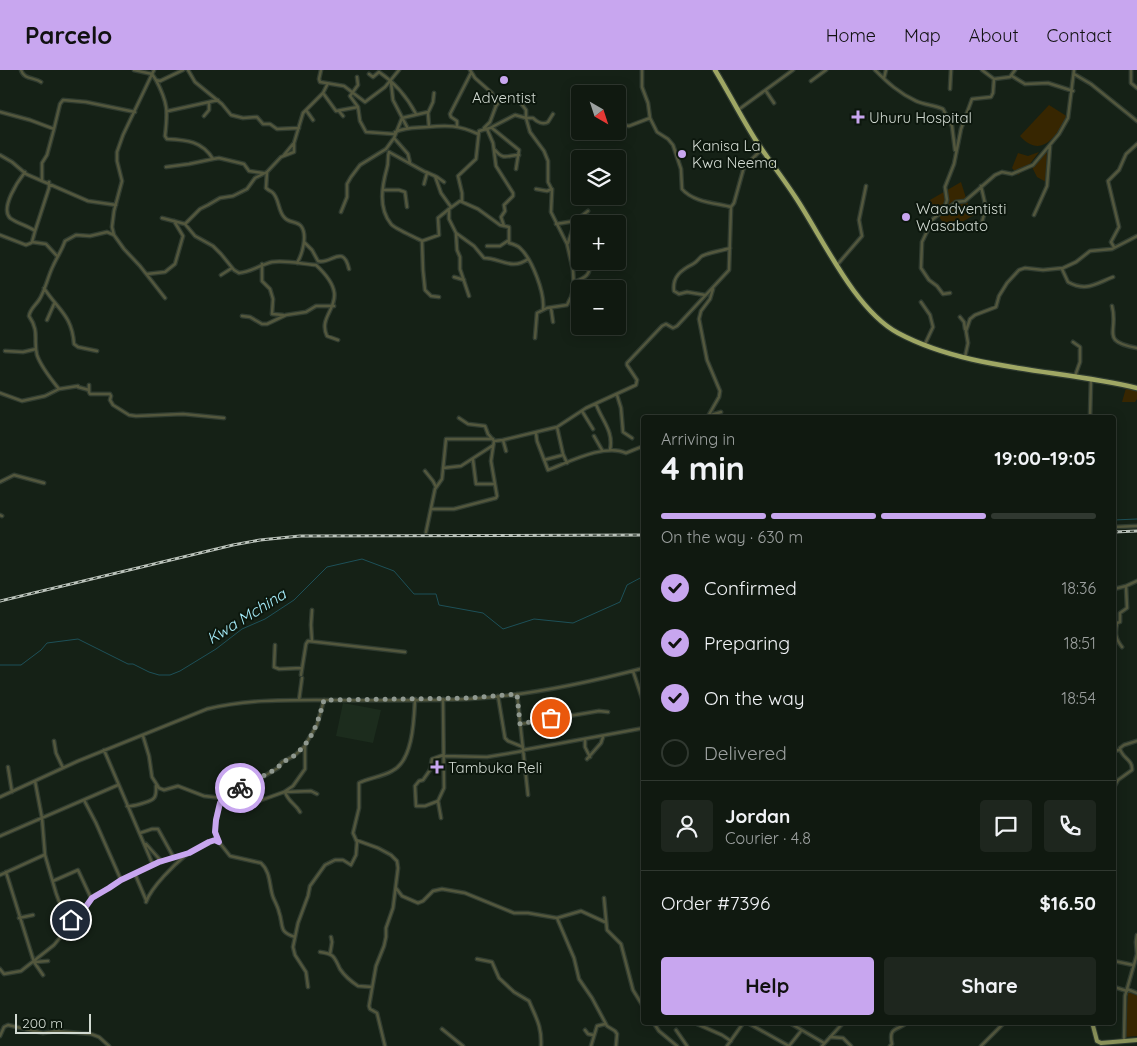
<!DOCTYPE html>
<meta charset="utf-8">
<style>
body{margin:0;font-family:Quicksand,sans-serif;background:#1e261e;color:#f1f3f6;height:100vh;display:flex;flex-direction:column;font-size:19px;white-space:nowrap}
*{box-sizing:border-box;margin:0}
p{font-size:16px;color:#9ca09f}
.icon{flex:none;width:28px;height:28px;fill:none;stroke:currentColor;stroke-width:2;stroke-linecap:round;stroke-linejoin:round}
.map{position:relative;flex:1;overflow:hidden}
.side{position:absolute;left:641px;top:345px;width:475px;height:610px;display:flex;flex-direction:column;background:#101910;border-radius:5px;box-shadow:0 2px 12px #0003,0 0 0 1px #303830}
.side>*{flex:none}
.needle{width:32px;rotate:141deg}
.controls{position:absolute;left:571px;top:15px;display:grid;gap:10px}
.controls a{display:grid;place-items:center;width:55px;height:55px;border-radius:5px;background:#101910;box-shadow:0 2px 12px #0003,0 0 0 1px #303830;font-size:25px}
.scale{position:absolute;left:15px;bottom:12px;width:76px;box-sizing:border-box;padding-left:5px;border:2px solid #d2dad2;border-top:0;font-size:14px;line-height:18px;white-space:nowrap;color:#d2dad2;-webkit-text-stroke:4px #0c170d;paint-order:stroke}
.pin{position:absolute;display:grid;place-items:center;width:42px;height:42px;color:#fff;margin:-21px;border:2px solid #fff;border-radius:50%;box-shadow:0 1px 5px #0007}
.courier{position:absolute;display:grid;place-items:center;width:50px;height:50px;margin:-25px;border:4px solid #c8a6ef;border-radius:50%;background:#fff;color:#222;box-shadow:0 1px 6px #0007}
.overview em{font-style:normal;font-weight:800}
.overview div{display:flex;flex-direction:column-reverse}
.overview{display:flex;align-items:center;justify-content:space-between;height:85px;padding:0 20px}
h1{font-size:32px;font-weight:800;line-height:38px}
.bar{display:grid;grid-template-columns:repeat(4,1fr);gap:8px 5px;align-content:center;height:60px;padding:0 20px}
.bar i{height:6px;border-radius:4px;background:#303830}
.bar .on{background:#c8a6ef}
.bar p{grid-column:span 4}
.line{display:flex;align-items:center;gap:12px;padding:0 20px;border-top:1px solid #303830}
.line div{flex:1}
.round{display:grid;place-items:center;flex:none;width:52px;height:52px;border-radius:5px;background:#1e261e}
ol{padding:0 20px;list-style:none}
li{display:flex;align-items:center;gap:15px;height:55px}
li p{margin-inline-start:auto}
li .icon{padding:5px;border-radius:50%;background:#c8a6ef;color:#111;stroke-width:4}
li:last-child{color:#9ca09f}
li i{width:28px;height:28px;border:2px solid #303830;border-radius:50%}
.primary-button{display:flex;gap:10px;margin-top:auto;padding:10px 20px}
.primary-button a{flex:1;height:58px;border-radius:5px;background:#c8a6ef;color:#111;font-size:20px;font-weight:800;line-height:58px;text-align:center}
.primary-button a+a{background:#1e261e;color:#f1f3f6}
header{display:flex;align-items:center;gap:30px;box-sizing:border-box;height:70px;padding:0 25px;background:#c8a6ef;color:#111}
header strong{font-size:24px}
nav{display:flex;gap:28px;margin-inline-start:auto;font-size:18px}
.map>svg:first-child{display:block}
</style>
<header>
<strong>Parcelo</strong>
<nav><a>Home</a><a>Map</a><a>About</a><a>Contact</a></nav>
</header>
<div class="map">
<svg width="1137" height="976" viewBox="0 0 1137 976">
<rect width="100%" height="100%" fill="#152116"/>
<path fill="#1c2c1d" d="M343,633L381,640L373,673L336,666Z"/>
<path fill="#372601" d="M1049,35L1068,47C1057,65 1041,90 1020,66Z
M1047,78L1046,112L1037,107L1032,97Z
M1039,82L1026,99L1018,105L1012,98L1018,83L1028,86Z
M961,112L966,128L937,143L930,130Z
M966,130L974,145L947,161L938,144Z
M1126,318L1137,321V329L1135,332H1122Z
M1128,922L1137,925V966L1125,967Z"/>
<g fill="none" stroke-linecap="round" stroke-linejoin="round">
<path stroke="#1d5058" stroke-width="1" d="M1114,450L1137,449
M0,595H21L41,580L47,573L78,569L128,594H133L149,602L159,605H170L180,601L216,579L242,559L265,549L294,530L327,497L362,489L394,501L414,524H436L439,535L483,543L503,559L534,549L573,553L620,532L627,515L644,506"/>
<defs>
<path id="minor" d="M21,0C24,10 34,7 41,12
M134,0L152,4L156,10L160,11L183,0
M154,0L123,65L117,82V91L122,111L114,141L112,157L114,165L124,179L140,196L165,228
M188,0L195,12L222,34L231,45L243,48L257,47L263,54H270L277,59L299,58
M321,0L319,9L320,12L344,16L365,32L385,17L399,0
M470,0L475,8L492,23L496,36L503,27L517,28L526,40V48H533C537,52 543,55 548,52L553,44
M642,0V17L648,33L650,48L657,62L668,69L673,75L681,99L682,119C693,132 715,133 731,137
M875,0C888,13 899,23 916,31C925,35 934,35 943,39L952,56L955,80
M982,0L994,9
M1131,0V13L1137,18
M369,4L373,7L379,2C394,12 407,27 416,44
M1074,4L1091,14L1137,51
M1012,6L1025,14L1048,13L1073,21
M357,7L358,15L350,26L358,37L360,51L366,62L394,64
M884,8L886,0
M156,10C168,33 168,41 165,66L167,69C187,70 202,71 213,89L219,88L244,94L249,101L263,103
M811,11L826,0
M391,12L393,30L407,57
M950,19L951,0
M766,21L774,33
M323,23L336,41L358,37
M306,40L313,50
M738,40L793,0
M168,41L218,30
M339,41L343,46
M0,42L30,50L54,59L60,34L63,30L86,32L135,42
M204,46L209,40V34
M618,54L629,56L650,48
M429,57L428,43L433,32L434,23
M457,57V51L451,47L450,44L471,3
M484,58L490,52L496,36
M492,58L519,80L516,99
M487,59L493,73L496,96L513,123V126L504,135L505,141L501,147L504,156
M395,62C406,57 415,58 427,57C447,55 459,55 478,64
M394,68L408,84L410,93
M495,80C504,91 507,85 519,85
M389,82C387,88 389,92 387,98C382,116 378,138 391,154C395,159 415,167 422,171L423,200L425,220L431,226L439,227
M389,82L427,103L424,114
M0,85L12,92L26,104L88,131L116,135
M284,85L293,74
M166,97L189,94L213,89
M25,102C18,111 0,138 10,148C18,154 27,155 35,161L32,172L46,174L57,186
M267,102L266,118C268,120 270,121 272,122C279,127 278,141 284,147C288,153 297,151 301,156C308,165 302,185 297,193
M426,102L437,107L444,112
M435,106L441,123L451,137
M42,110V93L47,85L54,59
M536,119L547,121L552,119
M384,120H399L405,122L407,137
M462,131V123L458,106L476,89L479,61L490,58L515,45L526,48L530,62L544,81L548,91V112L552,120L551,142L567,174L573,200L574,218L571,227L567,235L547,238L537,243L535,268
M945,138L950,137L956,132L965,131L995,105L1002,102L1012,104L1033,95L1059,64L1068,48L1074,0
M341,142L347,127V114L351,107L360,95L386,79L394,68L402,48L428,42
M1034,145L1047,116L1050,76
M162,148L185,154L195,166L213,176L221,184L234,200L239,203C251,202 260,195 272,192C286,190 302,194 316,195C357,233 315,241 327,266L338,270
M185,154L200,139L208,135L220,128L233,126L247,119L255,108L267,102L281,87L294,82V73L303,43L323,23L327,15
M556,154L575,151L588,141
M981,155L986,138L981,116
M35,161L49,118V112
M456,163L474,176L484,188C500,188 512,201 528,189
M0,165L26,175L31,173
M422,171L439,165L438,148L449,139
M304,172L312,180L318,191C331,195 343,173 349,199
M568,173L575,152
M487,176H500L509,170
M1114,177L1111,172L1119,157L1108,111L1119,100L1126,84L1137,74
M262,194V211L270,219L273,229L272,244L283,245
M837,195L862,166L859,150L866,116
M1062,199L1068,212C1086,222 1095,214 1113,207
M147,204L165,202L175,194L183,166L174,151
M221,205L232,198
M454,207L464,210
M574,212C585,208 593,204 588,191
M44,218C58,240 72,245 74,274L78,277L97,281
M950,223L943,224L937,216L929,210L921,198L922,172L933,149L944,140L947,130L945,117L954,94L961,59L972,29L991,27L993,23L994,9L1010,7L1015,0
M705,225L687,222L679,224L674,221C672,207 681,200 693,194C697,192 699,188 702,186C711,182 721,181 730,178
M469,226L460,199V187L457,180L456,163L449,149V139L460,131L478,139L500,155L509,157V173C513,174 517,175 520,178C532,189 545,223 543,239
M921,232L930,245L933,257L925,274
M1112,236C1119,262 1099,271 1137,278
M551,238L553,252
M242,246L250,247L262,254H267L286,245L306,242L316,236H334
M960,247L964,252L965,259
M47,250L54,234
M1073,272L1080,277V292L1075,306
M5,281L23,282L36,279
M965,287L968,273L966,261L970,249L975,245L996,237L999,226L1007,213L1019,200L1025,198L1043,200L1063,198L1076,192L1090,181L1112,179L1137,166
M89,315V322L90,324H110L111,326L110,330L113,335L129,345L136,346L183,344L224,348
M78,316L59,319C51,309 41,297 37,285C33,270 40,262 29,246C30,239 35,236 39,230C45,221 48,206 53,196C57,187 62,180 65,171L76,165L90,166L107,162L114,165
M78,317L89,320
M0,323L22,331L45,326L59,319
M617,325L621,338L623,362L632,368
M596,334C602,351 614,361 610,380
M582,341L593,359
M708,346L721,342
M459,348L468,354L485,356L488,364L494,371L503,370L557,357L586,338L636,315L637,310L627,295V293L662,256L666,254L673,258L677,256L729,200L731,137L734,133L744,97L762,79
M707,348L719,327L720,321L707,290L699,249L701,241L710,229L713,219
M1090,348L1091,309
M643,350L644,351
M557,357L563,384L567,393
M536,363L537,371L548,400C569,392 605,373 626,383L641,377
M594,366L602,380
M503,370L506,381
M473,390L476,414H494
M544,390L563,385
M443,398L461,396L492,376
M425,401L433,411L436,417
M0,412L14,405L44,413
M431,439H454L496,428L497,426L491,391L494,371
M0,445L2,446
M1114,457L1137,456
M426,462L435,419L442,409L446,369H493
M1114,519L1126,516L1137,511
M312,571L311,555L312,540
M275,575L274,597L279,599L302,598
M1122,577C1115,568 1115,563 1117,553L1120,552V543L1127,538L1126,516
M633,601L644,634
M301,605L306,574L308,571L405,582
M517,624L528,725
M498,626L505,668L508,671L523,677
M299,630L302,608
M521,654L599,641L608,642
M143,666L149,686L152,707L159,718L164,720L178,716L204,726L222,728
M585,670V677L590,687
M54,671L56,683L63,698
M104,680L153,795
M523,680L644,658
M1114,681L1119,680
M443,686L487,687L523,681
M587,689L601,673L603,667
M8,697L12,722
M35,711L42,748L45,785L56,823L64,845L70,849H77
M1114,717L1118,710L1132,700C1133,689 1121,688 1120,678L1124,675L1137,671
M285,722L311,721L317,724
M285,722C289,733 295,733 300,742
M0,727L78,691L207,639C243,630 280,630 316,630C367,630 418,631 468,629C527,626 587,613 644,598
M229,728L244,715L261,708L278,698L282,692L294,686L305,676
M84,730L96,753L121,810
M438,731L425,736H416L415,716L419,711L423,710L430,700L432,689L443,685
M127,736C132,737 149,732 153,729C157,726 156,720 156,716
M441,748L438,731L444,718L443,629
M140,763L152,759H158L174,788
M0,766L118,715
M356,770L378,778L391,785L397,791L398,798L393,838L386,858V867L384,876L376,896L369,936L370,939L377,943L385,976
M218,771C213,759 216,738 223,728L239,732L249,731L256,732L284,722L293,716L305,699V675L317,655L324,630
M146,774L162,792
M6,802L34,892L43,905
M135,804L146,830
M0,805L44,785
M53,811L78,800L91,828
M396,818L402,826L418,833L423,831L433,821L442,819L465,823L514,843H528L557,848L581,841L605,852
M604,828L607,860L621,874L633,920L644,938
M146,832C152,816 174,795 187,784
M19,848L33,845
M557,848L574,888L579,909L592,928L607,956L615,961L617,964L616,976
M320,882C335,884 334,887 340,899C344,905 352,912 358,916L372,917
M330,884L332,872L331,867
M477,889L492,892L499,908L514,922L529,931C536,948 542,956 541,976
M1114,891L1133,895
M35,892L48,891
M0,899L4,904L21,901L54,875L95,825L109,819L121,810L159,792L189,783L213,771L219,772L230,786L261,793C271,802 269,816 273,827C275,832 278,837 279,842C284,856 278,862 295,867
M308,917L306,902L295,885L293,877L298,853L308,826L310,816L325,795L335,790H343L351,795L356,785L357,772L353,763L359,738V713C368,708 382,707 392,701C413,691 414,650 415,629
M1114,917L1127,921
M1127,919L1137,923
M653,952L659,961L677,976
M746,952L789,976L801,961
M788,952L824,973
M697,954L722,965L731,971
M442,959L463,976
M585,960L588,964L593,965
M676,960L687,976
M0,966L4,957L8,955L43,963L56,961L91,964L99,967L109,976
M830,967L843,968L851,976
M1124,971L1125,926L1137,884L1136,872L1137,865
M591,976L597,956L605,954
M727,976L744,952
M822,976L844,952
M890,976L892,974C888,956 898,961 908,952
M981,976L1005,952"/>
<path id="major" d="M1092,952L1097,971L1101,973L1137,970"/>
<path id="highway" d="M715,0C729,23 741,47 755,69C768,89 783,108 796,128C823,169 855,240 898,263C969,301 1059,299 1137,318"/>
</defs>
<use href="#minor" stroke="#2f3b30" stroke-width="5"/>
<use href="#major" stroke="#2f3b30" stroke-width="6"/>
<use href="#highway" stroke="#2f3b30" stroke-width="7"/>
<use href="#minor" stroke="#53573d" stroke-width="2.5"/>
<use href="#major" stroke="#899159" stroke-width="4"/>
<use href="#highway" stroke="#9fa764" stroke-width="4.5"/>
<defs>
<path id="rail" d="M1114,462L1137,461
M0,531L233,475L260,470L300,466L644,465"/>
</defs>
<use href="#rail" stroke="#bac2ba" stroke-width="3"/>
<use href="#rail" stroke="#0c170d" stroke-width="1" stroke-dasharray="4" stroke-linecap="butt"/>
</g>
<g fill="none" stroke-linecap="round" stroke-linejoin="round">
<path stroke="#909990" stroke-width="5" stroke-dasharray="0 9" d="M240,718L278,698C282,690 290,690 296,684C313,669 318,652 324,630L469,628L517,624L520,654L551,648"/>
<path stroke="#c8a6ef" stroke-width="6" d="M71,850L77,849L92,828L109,818L121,810L159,792L189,783L209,772L215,770L219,772L215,762L216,750L220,733L224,727L228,728L240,718"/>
</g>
<g fill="#c8a6ef" stroke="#0c170d" stroke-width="2">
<circle cx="504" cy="10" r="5"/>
<path d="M855.5 39.5h5v5h5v5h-5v5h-5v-5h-5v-5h5z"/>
<circle cx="682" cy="84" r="5"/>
<circle cx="906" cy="147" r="5"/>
<path d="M434.5 689.5h5v5h5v5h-5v5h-5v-5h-5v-5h5z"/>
</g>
<g text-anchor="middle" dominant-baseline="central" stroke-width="4" stroke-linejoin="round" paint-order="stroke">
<g font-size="15" fill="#d2dad2" stroke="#0c170d" text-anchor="start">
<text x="504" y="27" text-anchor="middle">Adventist</text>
<text x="869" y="47">Uhuru Hospital</text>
<text x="692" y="75">Kanisa La<tspan x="692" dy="17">Kwa Neema</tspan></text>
<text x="916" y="138">Waadventisti<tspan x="916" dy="17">Wasabato</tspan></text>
<text x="448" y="697">Tambuka Reli</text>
</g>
<g font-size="16" font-style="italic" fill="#a5ecf9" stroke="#0c170d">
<text transform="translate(246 546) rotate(-32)">Kwa Mchina</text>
</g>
</g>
</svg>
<div class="controls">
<a><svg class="needle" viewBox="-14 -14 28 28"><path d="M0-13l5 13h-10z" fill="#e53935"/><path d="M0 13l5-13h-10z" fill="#9ca09f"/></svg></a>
<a><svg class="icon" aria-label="layers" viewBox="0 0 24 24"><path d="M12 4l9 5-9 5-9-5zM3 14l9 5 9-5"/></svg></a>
<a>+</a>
<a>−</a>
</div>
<div class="scale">200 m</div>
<div class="pin" style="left:551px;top:648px;background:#ea580c"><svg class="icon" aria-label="bag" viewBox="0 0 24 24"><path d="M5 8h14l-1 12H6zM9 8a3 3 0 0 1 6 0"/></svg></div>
<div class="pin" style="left:71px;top:850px;background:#1f2937"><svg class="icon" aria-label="home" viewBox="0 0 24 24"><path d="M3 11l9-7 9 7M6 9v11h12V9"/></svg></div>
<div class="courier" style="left:240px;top:718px"><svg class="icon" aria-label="bike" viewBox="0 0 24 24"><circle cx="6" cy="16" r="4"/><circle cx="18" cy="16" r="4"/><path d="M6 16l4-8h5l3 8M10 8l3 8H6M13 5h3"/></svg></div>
<section class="side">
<div class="overview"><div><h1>4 min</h1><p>Arriving in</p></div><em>19:00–19:05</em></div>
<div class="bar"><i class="on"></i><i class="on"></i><i class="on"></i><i></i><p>On the way · 630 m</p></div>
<ol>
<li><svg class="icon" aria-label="check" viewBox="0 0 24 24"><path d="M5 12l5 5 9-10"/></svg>Confirmed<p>18:36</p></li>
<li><svg class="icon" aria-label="check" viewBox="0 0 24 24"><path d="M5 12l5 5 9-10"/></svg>Preparing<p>18:51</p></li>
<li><svg class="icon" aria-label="check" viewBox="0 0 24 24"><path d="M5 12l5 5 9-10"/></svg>On the way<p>18:54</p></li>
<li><i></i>Delivered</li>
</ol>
<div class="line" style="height:90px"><a class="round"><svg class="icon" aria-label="person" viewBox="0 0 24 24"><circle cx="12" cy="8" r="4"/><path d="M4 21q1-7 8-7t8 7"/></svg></a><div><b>Jordan</b><p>Courier · 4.8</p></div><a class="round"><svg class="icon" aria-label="chat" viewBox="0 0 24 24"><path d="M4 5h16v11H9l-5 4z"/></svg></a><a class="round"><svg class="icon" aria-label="phone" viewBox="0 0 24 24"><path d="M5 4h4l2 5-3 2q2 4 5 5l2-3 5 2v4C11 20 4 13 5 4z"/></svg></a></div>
<div class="line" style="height:65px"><div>Order #7396</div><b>$16.50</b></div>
<div class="primary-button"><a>Help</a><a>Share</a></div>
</section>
</div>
